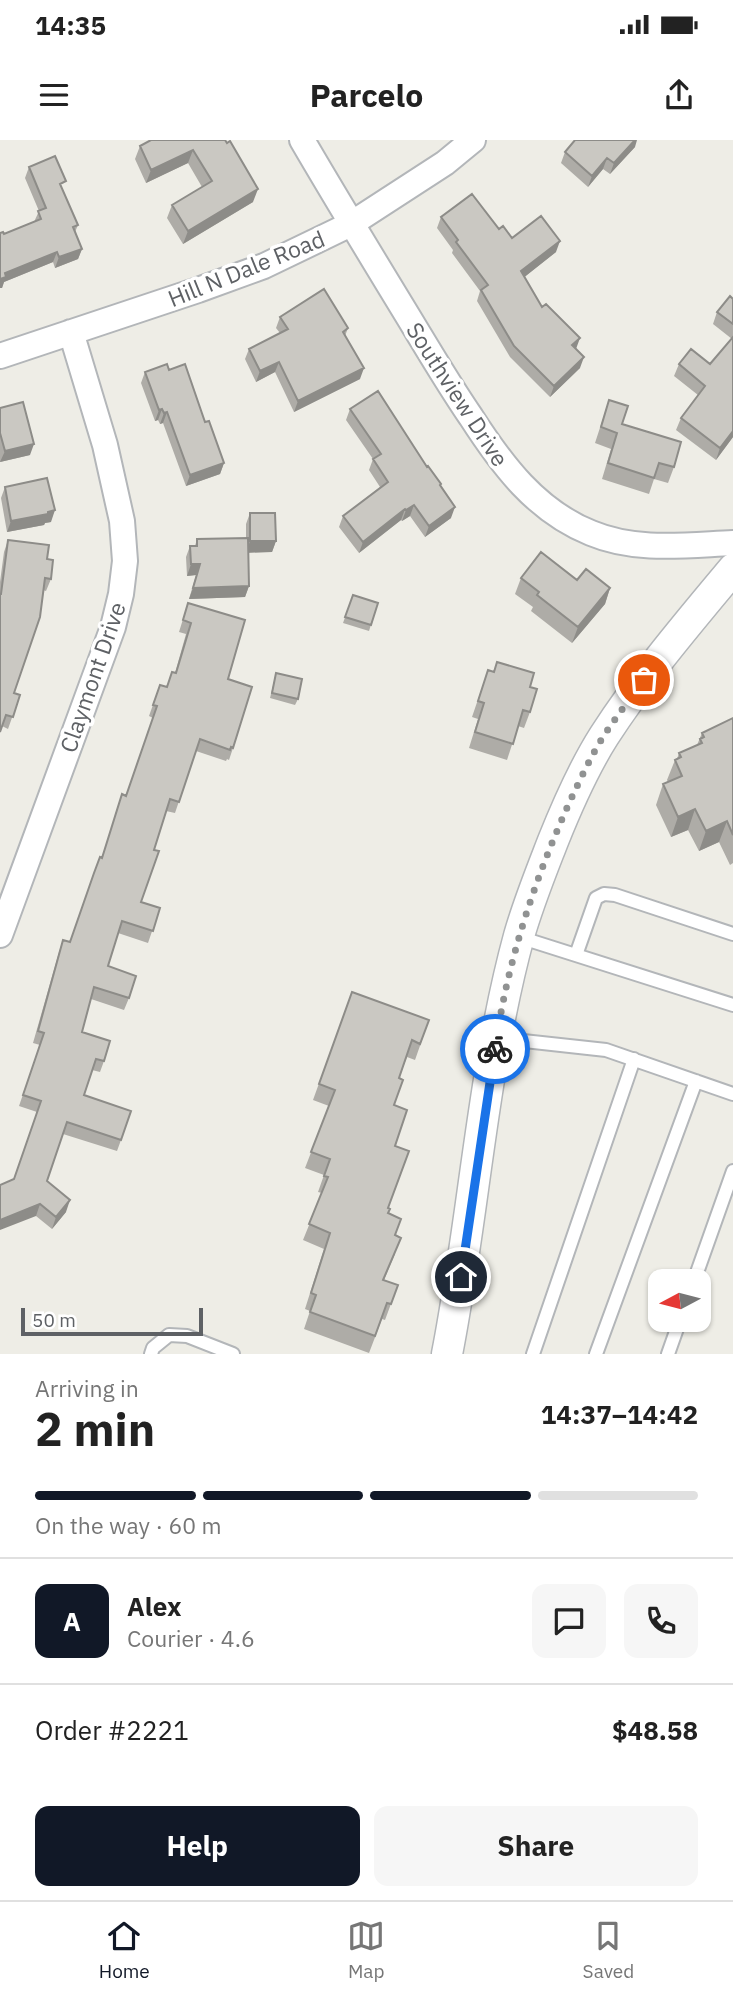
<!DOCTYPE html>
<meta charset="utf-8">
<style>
body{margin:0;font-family:"IBM Plex Sans",sans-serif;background:#f6f6f6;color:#222;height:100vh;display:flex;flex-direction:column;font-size:26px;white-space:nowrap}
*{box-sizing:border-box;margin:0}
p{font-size:23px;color:#767676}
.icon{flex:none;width:38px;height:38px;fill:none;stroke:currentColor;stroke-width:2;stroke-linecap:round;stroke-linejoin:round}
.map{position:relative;height:1214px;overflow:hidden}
.side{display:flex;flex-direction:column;background:#fff;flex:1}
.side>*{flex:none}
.needle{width:46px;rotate:263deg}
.controls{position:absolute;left:648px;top:1129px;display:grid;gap:14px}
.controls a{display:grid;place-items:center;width:63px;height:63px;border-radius:14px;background:#fff;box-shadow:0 2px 5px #0004;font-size:35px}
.scale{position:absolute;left:21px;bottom:18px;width:182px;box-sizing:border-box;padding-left:7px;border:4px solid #5e6165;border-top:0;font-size:19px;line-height:24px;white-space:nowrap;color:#5e6165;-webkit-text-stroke:5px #fff;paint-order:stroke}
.pin{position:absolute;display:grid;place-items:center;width:60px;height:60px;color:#fff;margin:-30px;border:4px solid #fff;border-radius:50%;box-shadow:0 2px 7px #0007}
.courier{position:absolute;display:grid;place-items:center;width:70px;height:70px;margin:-35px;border:5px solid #1a73e8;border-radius:50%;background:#fff;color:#222;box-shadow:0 2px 9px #0007}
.summary em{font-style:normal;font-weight:700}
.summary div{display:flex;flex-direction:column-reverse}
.summary{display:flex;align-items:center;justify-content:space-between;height:119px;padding:0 35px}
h1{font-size:46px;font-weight:700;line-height:52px}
.bar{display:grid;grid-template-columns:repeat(4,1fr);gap:10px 7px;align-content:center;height:84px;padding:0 35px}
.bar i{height:9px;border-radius:5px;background:#e0e0e0}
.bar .on{background:#111827}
.bar p{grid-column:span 4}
.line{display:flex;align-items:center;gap:18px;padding:0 35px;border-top:2px solid #e0e0e0}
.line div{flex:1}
.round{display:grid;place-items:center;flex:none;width:74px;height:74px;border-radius:14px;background:#f6f6f6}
.primary-button{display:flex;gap:14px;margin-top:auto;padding:14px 35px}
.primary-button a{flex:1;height:80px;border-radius:14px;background:#111827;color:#fff;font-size:28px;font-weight:700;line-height:80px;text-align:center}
.primary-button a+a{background:#f6f6f6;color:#222}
.status{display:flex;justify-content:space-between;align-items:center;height:49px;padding:0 35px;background:#fff;direction:ltr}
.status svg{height:19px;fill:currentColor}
header{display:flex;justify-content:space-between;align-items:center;height:91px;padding:0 35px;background:#fff;font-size:32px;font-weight:700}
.menu{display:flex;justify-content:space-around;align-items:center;height:98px;border-top:2px solid #e0e0e0;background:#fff;font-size:19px;color:#767676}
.menu a{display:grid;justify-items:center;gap:4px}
.menu .on{color:#111827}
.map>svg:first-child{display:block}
</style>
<div class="status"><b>14:35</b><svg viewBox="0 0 49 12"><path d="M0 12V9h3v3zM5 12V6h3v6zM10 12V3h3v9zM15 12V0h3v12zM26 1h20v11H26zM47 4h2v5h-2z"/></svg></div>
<header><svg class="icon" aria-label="menu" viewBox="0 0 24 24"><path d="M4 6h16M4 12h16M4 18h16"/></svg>Parcelo<svg class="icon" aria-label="share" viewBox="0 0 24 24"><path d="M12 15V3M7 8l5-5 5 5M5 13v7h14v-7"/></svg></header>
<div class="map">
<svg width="733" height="1214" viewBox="0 0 733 1214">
<rect width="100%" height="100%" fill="#eeede6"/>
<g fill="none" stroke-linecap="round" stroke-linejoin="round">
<defs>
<path id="service" d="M519,797L733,865
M576,815L596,758L604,754L615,755L733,794
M496,898L606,910L733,954
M694,1141L733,1031
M151,1214L153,1208L169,1195L187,1196L233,1214
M533,1214L634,919
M596,1214L696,941
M668,1214L680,1180"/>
<path id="minor" d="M302,0C337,60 373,119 409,178C429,211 449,245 471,277C502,325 536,371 591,393C636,412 686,405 733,403
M0,216L198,150L264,126L351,84L445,23L473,0
M0,795L113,487L121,454L125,421L122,381L105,305L71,192"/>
<path id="tertiary" d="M447,1214C474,1076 482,932 519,796C528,764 541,732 553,701C567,666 583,629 604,596C642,537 688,483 733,429"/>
</defs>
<use href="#service" stroke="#b3b6b9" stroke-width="16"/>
<use href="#minor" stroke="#b3b6b9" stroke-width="28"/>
<use href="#tertiary" stroke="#b3b6b9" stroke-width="33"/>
<use href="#service" stroke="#fff" stroke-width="12"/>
<use href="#minor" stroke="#fff" stroke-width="24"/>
<use href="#tertiary" stroke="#fff" stroke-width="30"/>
</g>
<path fill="#aeaca7" d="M225,0L253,62L183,104L167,78L172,65L202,47L188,23L146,43L135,19L140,6Z
M635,7L610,34L603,29L588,47L561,23L565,12Z
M29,27L63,50L78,85L75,92L82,109L78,119L55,128L53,122L4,142L2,148L4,94L34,82L39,71L25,38Z
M441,77L499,89L512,98L556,112L524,137L542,167L576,209L580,228L550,257L510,217L477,161L480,151L452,113L453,110L437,88Z
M733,159V297L716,320L676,290L681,278L698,255L674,236L679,224H710L732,199L713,184L717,172Z
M280,177L348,188L345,196L360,239L294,272L275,232L256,242L245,219L249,209L280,193L276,188Z
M169,230L205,282L224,323L220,334L186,346L163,283L160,284L158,280L155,281L141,243L145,232Z
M609,260L622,284L674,327L668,343L654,339L649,354L602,339L611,309L595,303Z
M0,268L30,315L0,322Z
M350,269L427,327L441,344L440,346L451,378L425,397L410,376L402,381L401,380L359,413L339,387L343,376L380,347L369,330L373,319L346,280Z
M5,347L51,382L45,383L44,385L7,392L1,358Z
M250,373L276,401L272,412H248L249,446L245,457L189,459L196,435L187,436L186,417L190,406H195L197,399L246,398V384Z
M8,400L47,419L51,439L46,451L43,450L14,553L20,555L8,589L2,586L0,592V442L4,412Z
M521,438L610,448L605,464L572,503L531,471L533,467L515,454Z
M353,455L378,463L369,491L343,483Z
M188,463L228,539L233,608L229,620L227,619L226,621L196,611L175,673L166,671L154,710L141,762L160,768L148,803L118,793L108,826L129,858L124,870L91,859L82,892L104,921L100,932L92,930L84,955L121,1000L117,1011L63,994L47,1041L66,1072L52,1089L36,1076L14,1039L37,972L19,966L40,905L33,903L59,812L63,800L70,802L126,656L153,578L149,576L160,545L166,547L175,533L186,494L179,492Z
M488,530L530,547V572L524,588L518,586L507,620L469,608L478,579L472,577Z
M276,533L298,559L295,565L270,558Z
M733,578V723L730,725L719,702L699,711L688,690L671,697L656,665L663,644L668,642L667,640L675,620L677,619L679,613L697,605L702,593Z
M352,852L429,880L415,920L407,917L399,938L394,965L395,1006L388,1073L395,1096V1114L384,1140L398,1145L385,1180L382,1179L369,1213L304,1189L310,1171L305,1169L324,1109L303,1100L322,1053L318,1052L324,1035L305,1028L329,966L313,960Z"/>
<path fill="#8d8c88" d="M635,0H637L635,7L610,34L614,23Z
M193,10L188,23L146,43L151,30Z
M607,18L603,29L588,47L592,36Z
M258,49L253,62L183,104L188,91Z
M560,101L556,112L517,143L521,131Z
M82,109L78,119L55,128L59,117Z
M57,112L53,122L4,142L2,148H0V139L5,133Z
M580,198L576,209L572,205Z
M584,217L580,228L550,257L554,246Z
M279,222L275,232L256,242L260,231Z
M364,228L360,239L294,272L298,261Z
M162,269L158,280L155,281L159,270Z
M167,272L163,283L160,284L164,273Z
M733,291V297L716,320L720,308Z
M34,304L30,315L0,322L5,311Z
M224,323L220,334L186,346L190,335Z
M414,365L410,376L402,381L406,370Z
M455,367L451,378L425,397L429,386Z
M405,369L401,380L359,413L363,402Z
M55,370L51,382L45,383L44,385L7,392L11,381Z
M250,401H276L272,412L246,413Z
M191,424H200L196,435L187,436Z
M249,446L245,457L189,459L193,448Z
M610,448L605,464L572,503L578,487Z
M695,669L688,690L671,697L678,677Z
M727,681L719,702L699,711L706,691Z
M70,1060L66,1072L52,1089L56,1077Z
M40,1064L36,1076L0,1090V1080Z"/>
<path fill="#cac8c2" stroke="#8d8c88" stroke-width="2" d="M151,0H225L227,3L230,1L258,49L188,91L172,65L212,41L193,10L151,30L140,6Z
M575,0H635L614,23L607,18L592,36L565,12Z
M55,16L66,41L60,44L78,85L73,87L82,109L59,117L57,112L5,133L6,137L0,139V93L3,92L4,94L41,79L38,71L46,68L29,27Z
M472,54L499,89L503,86L512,98L541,76L560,101L521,131L542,167L546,164L580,198L572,205L584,217L554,246L514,206L481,150L488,145L456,102L458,100L441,77Z
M324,149L348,188L343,192L364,228L298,261L279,222L260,231L249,209L288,189L280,177Z
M730,156L733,159V184L717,172Z
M733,197V291L720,308L681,278L705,246L679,224L691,209L710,224Z
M167,224L169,230L185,224L205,282L209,281L224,323L190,335L167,272L164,273L162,269L159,270L145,232Z
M378,251L427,327L428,326L441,344L440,345L455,367L429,386L414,365L406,370L405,369L363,402L343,376L388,342L373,319L381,314L350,269Z
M609,260L628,266L622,284L681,302L674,327L659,323L654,338L608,323L617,293L601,287Z
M23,262L34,304L5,311L0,293V268Z
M47,338L55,370L48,372V374L11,381L5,347Z
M250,373H275L276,401H250Z
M248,398L249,446L193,448L200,424H191L190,406H197V399Z
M8,400L49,405L47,419L53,420L51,439L45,438L40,477L14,553L20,555L13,577L6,575L0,592V454H1Z
M541,412L577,440L586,429L610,448L578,487L537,455L539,452L521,438Z
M353,455L378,463L371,485L345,477Z
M188,463L245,480L228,539L252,547L233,608L231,607L230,610L200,599L179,662L170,659L154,710L159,711L141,762L160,768L153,791L122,781L108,826L136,836L129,858L94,847L82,892L110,901L104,921L96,919L84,955L131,971L121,1000L67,982L47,1041L70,1060L56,1077L40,1064L0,1080V1045L14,1039L41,961L23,955L44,893L38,891L63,800L70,802L94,733L100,717L102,718L122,654L126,656L157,566L153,565L160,545L167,547L172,532L176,533L191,483L183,480Z
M497,522L534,533L530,547L537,549L530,572L523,570L513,604L475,592L484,563L478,561L488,530L494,532Z
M276,533L302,539L298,559L272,553Z
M733,578V695L727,681L706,691L695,669L678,677L663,644L682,636L675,620L681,617L679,613L702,603L700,599L704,597L702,593Z
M352,852L429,880L420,904L412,900L399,938L403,940L394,965L407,970L395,1006L409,1011L388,1068L390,1069L388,1073L401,1079L395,1095L401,1098L383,1140L398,1145L391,1164L387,1163L375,1196L310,1172L316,1155L311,1153L330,1093L309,1084L328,1037L324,1036L330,1019L311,1012L335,950L319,944Z"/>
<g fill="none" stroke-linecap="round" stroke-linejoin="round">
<path stroke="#909292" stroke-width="7" stroke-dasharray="0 12.6" d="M495,909C507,822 535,738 571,659C581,638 591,616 603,597C616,577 630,559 644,540"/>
<path stroke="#1a73e8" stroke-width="9" d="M461,1137L495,909"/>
</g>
<g text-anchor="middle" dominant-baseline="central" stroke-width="7" stroke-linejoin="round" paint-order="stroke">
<g font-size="23" fill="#5e6165" stroke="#fff">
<text transform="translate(246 128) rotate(-22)">Hill N Dale Road</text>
<text transform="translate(458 254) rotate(57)">Southview Drive</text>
<text transform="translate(92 537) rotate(-71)">Claymont Drive</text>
</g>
</g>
</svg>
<div class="controls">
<a><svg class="needle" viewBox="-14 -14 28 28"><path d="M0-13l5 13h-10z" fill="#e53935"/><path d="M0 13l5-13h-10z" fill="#767676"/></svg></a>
</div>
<div class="scale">50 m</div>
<div class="pin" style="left:644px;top:540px;background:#ea580c"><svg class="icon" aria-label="bag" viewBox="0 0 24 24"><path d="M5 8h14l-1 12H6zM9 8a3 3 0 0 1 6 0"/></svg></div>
<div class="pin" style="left:461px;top:1137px;background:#1f2937"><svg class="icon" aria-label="home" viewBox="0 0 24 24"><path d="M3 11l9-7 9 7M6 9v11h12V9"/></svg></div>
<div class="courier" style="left:495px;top:909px"><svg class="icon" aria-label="bike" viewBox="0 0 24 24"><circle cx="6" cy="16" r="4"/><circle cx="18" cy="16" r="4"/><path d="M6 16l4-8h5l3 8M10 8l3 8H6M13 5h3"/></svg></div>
</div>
<section class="side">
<div class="summary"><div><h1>2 min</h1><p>Arriving in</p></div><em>14:37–14:42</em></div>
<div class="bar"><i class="on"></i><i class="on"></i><i class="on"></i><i></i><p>On the way · 60 m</p></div>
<div class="line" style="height:126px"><b class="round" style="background:#111827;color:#fff">A</b><div><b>Alex</b><p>Courier · 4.6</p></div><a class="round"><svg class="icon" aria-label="chat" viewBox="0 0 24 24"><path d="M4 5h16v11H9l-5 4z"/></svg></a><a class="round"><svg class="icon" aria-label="phone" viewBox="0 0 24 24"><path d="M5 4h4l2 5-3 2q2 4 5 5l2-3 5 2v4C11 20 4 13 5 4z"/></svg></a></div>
<div class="line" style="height:91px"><div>Order #2221</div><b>$48.58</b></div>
<div class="primary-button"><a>Help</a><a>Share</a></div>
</section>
<nav class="menu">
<a class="on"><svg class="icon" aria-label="home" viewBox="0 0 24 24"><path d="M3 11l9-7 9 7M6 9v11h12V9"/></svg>Home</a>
<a><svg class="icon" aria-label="map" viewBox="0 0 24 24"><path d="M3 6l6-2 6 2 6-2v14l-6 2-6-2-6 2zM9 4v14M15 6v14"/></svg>Map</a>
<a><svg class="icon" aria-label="saved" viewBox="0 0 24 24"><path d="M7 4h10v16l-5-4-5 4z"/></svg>Saved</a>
</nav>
